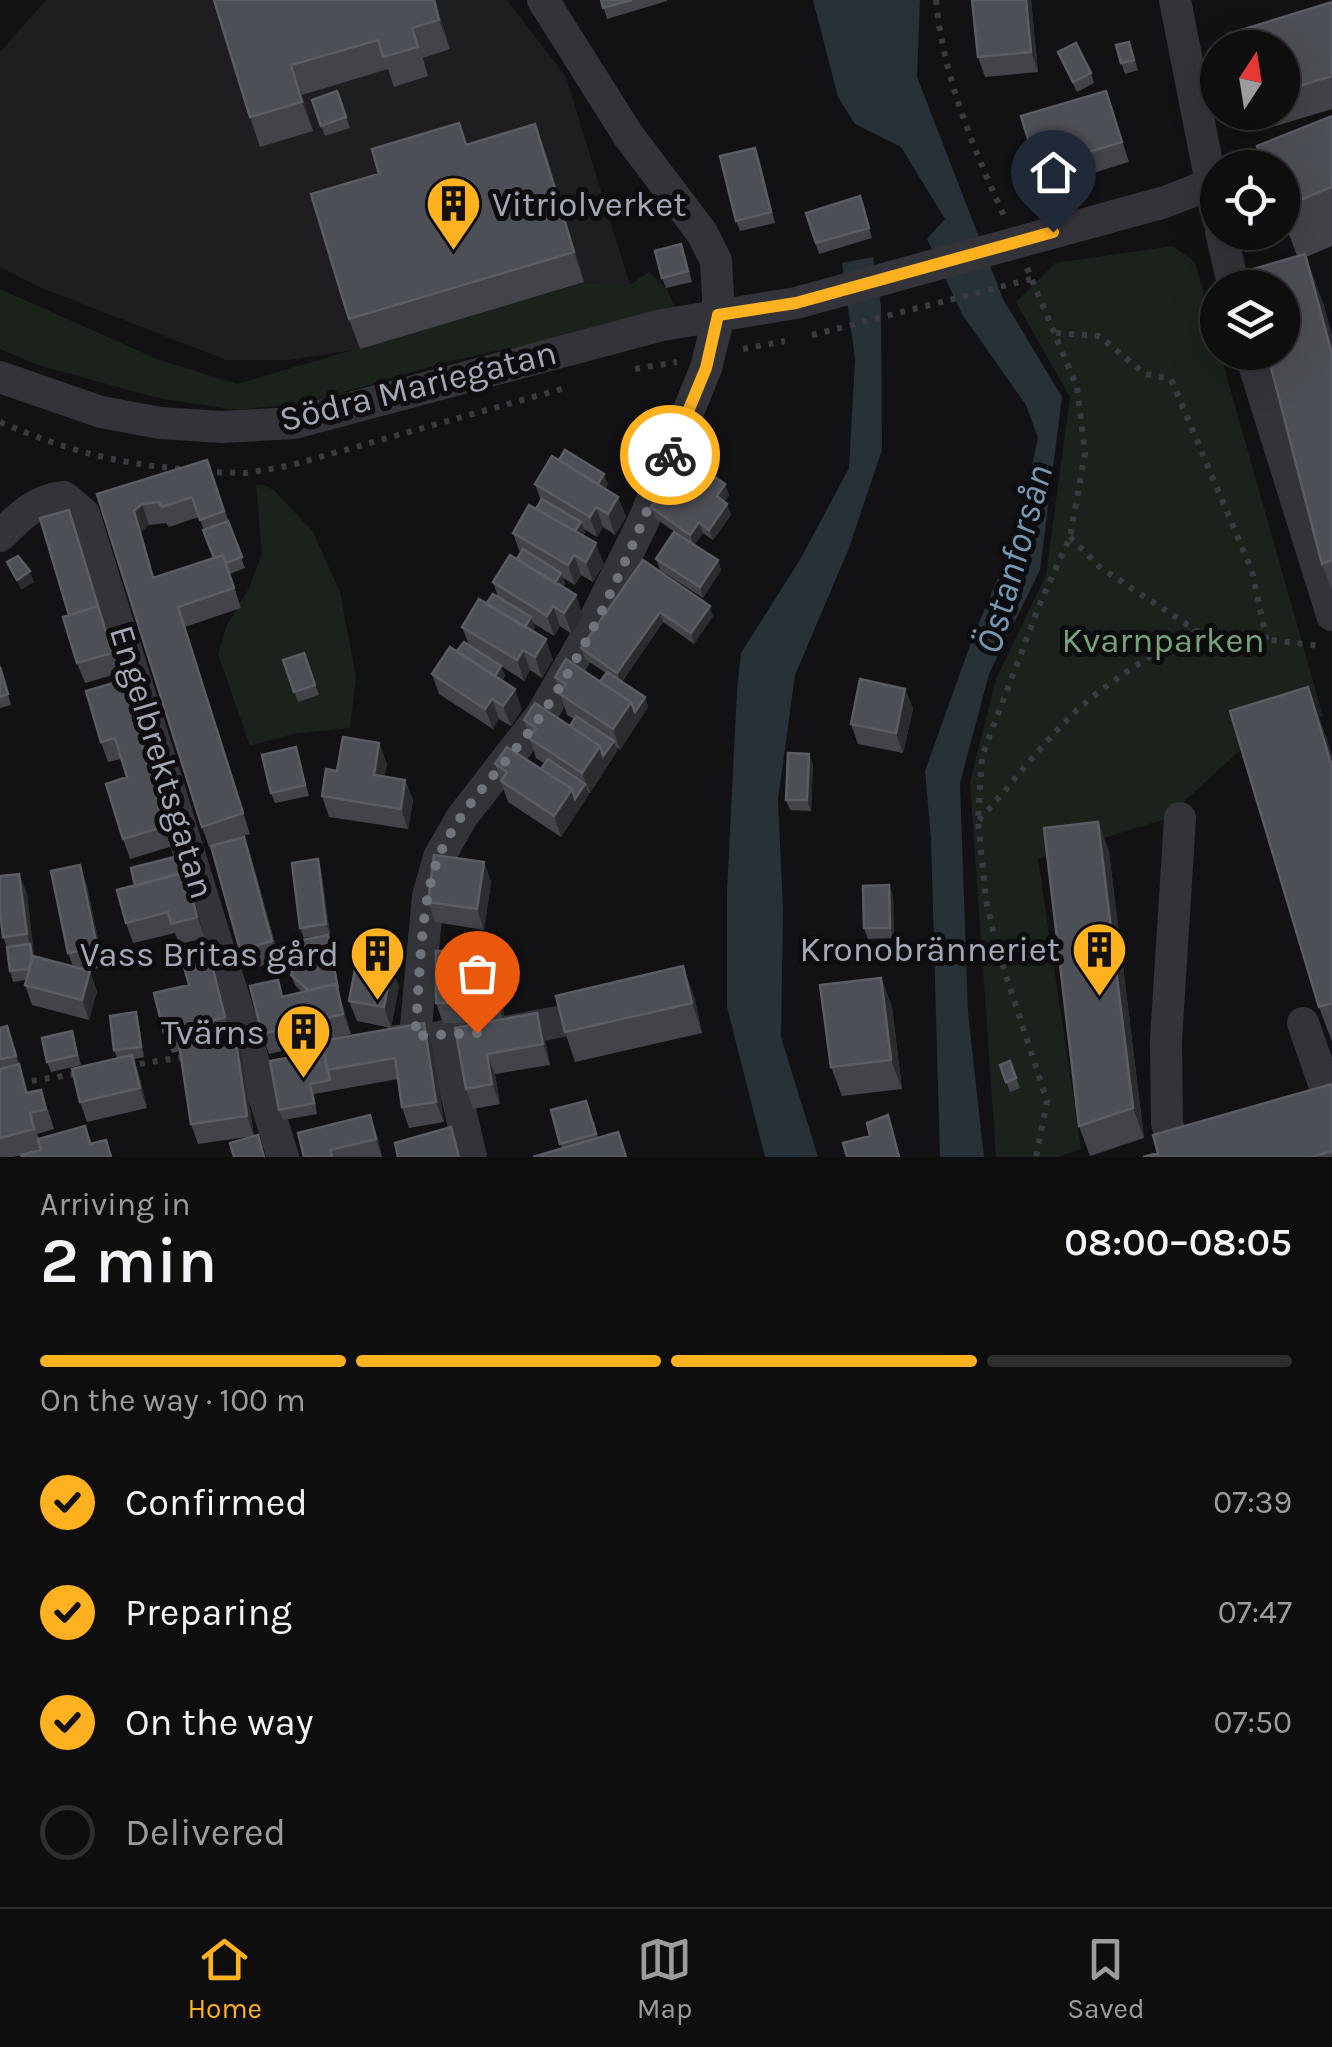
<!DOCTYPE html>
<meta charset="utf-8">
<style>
body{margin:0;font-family:Karla,sans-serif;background:#171718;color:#f1f3f6;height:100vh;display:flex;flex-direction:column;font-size:38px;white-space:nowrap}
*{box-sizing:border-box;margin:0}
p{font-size:32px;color:#9b9c9e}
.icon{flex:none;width:55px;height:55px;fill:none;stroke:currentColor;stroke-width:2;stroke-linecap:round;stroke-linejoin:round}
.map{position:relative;height:1157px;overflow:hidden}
.sheet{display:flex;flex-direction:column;background:#0e0e0f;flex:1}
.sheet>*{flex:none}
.needle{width:65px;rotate:12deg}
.buttons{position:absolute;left:1200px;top:30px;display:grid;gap:20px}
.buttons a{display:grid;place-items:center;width:100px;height:100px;border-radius:50%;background:#0e0e0f;box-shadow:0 10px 40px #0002,0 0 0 2px #2e2e2f;font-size:50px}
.pin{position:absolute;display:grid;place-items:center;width:85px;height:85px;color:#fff;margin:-102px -42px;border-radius:50% 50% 50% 0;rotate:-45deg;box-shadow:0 0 10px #0007}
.pin .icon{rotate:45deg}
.courier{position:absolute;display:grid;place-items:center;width:100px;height:100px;margin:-50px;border:8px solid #ffb11f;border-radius:50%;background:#fff;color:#222;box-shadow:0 2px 12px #0007}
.headline em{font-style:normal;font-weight:600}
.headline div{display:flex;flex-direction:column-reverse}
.headline{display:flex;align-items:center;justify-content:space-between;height:170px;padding:0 40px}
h1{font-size:65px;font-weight:600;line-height:75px}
.bar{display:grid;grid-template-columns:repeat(4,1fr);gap:15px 10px;align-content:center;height:120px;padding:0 40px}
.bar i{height:12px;border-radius:8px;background:#2e2e2f}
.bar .selected{background:#ffb11f}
.bar p{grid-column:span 4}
ol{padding:0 40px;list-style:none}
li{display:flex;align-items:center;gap:30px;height:110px}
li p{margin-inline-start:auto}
li .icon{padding:10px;border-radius:50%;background:#ffb11f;color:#111;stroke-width:4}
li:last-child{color:#9b9c9e}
li i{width:55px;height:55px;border:5px solid #2e2e2f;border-radius:50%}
.tabs{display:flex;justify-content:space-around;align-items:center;height:140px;border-top:2px solid #2e2e2f;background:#0e0e0f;font-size:28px;color:#9b9c9e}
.tabs a{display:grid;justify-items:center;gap:5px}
.tabs .selected{color:#ffb11f}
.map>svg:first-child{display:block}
</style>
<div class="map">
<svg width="1332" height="1157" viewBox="0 0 1332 1157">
<rect width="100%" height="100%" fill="#121214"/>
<path fill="#1e1e21" d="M46,0H507L566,77L630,285L584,282L360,349L289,360H226L39,287L0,267V52Z"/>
<path fill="#1a221b" d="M1173,246L1195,262L1217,342L1218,352L1220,353L1323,716L1248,743L1165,819L1038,859L1081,1149L1058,1157H996L970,782L996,679L1046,575L1070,397L1016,302L1055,263Z
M649,272L666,288L675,307L593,330L451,361L307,403L236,410L158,398L38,365L0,349V289L157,359L237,384L584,282L630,285Z
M256,485H265L275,491L313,532L340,592L356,677L350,728L292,734L250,746L218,654L227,625L249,588L262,554Z"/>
<path fill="#273138" d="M813,0H920L917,77L1003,299L1062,397L1040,570L989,674L960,783L968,1012L984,1157H940L931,838L925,771L973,637L1017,532L1038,438L1026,405L962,314L927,239L945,219L901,147L855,124L838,97Z
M873,257L881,306L882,450L849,548L795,675L778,800L783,909L781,1037L818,1157H765L727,1007V891L737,691L741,653L801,558L849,468L855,359L842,263Z"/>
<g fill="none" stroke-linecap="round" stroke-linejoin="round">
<path stroke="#393b40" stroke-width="6" stroke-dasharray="5 8" stroke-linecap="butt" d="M936,0C943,76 973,147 1004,216
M1027,268L1077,387L1085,453L1070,537L1041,601L982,756L978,821L986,900L997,948L1047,1101L1036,1157
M1056,333L1099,336L1145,374L1171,379L1252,571L1267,642
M812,335L1031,279
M743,349L785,341
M635,369L677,362
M0,422C64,449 112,463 182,469
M204,472L246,473L288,466L565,388
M1070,537L1101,568L1197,631L1320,646
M979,820C1011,785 1039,747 1073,714C1109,680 1154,653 1197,631
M127,1066L189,1056
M19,1083L81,1073"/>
<path stroke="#333439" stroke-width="32" d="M1175,0L1218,219
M1251,168L1332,136
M1221,232L1234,288
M1250,352L1332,615
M0,377L101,412L160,423L222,427L294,423L662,325L796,303L1165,202L1218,181
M0,536C20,516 35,500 64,497L84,514L283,1157
M1303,1023L1329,1098
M443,1036L471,1157
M415,1037L428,896L439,857L462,817L542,714L584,641L643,522L706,368L719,315L716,261L702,233L628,135L543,0
M396,1041L511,1031L604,1013
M1174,1148L1167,1123L1166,1040L1180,818"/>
</g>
<path fill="#43444a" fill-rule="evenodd" d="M214,0H435L450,49L423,58L428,76L394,87L388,69L302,95L313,131L260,147L250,117Z
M601,0H667V1L607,19Z
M1031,0L1038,72L985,77L978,57Z
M1332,2V109L1259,131L1252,112H1282V48Z
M1129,42L1138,70L1125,74L1121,63Z
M1058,52L1091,73L1094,83L1077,92Z
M337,91L350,128L325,136L312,100Z
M1106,91L1129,162L1044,188L1037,168Z
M1332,116V246L1306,257L1324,306L1332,336V591L1322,564L1297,256L1282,215V168Z
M467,144L546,153L584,282L360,349L349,319L379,174Z
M759,158L775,223L740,231L736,221Z
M860,196L872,238L819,254L806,213Z
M685,255L692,282L666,288L662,278Z
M207,460L245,568L230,574L241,608L185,627L250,834L217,844L244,837L251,857L280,961L247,970L240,950L211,846L209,847L202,827L97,494ZM199,517L214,558L154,578L141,532L149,525L166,523L169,527Z
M535,484H608L605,489L618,497L626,517L615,535L603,527L597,537L584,529L585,532L583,536L604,564L593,582L581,575L575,585L563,578L565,584L562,587L583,616L572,634L560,626L554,636L533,623L535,628L532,631L553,660L542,678L530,670L524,681L501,666L505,676L502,681L522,709L511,726L499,719L493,729L439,694L432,674L457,651L469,645L462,627L487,604L498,597L493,582L517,559L520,553L513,533L536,509L541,501Z
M725,484L729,495L724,502L727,504L731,515L713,540L703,533L694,545L718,560L721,570L703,598L660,570L656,559L676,533L655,518L651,507Z
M73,520L120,673L85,683L77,663L69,615Z
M643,560L713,616L694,644L663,622L622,682L645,697L648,707L620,750L616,747L617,751L590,793H588L589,794L561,837L508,802L495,764L541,769L545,764L536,758L524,720L570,726L574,719L567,715L555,677L600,682L606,673L585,659L581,648Z
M304,653L319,695L298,702L283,660Z
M0,664L11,705L0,708Z
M123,680L173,846L130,859L123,839L127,777L121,759L108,762L101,742Z
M1308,687L1332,756V1042L1319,1007Z
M905,689L913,709L903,753L858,744L851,724Z
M379,743L387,764L384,776L405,780L413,800L408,829L329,817L322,796L337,771Z
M296,747L309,796L275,803L271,793Z
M813,764L811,811L790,810L786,800Z
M1098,822L1109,852L1144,1138L1090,1156L1079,1126Z
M318,859L321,870L330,934L304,938L300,928Z
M484,862L491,882L484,930L435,922L428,902Z
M80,865L87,886L104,967L88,970L97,991L89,1020L32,1005L25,985L26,980L13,982L10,971L7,947L3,937L19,874L27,894L34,956L73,966L68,953Z
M193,893L205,938L179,944L175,933L133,943L126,923Z
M893,895L894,938L868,939L864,928Z
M328,935L331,946L341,1000L351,1034L334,1038L424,1023L432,1043L444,1122L409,1128L402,1107L398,1079L314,1094L317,1114L283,1120L279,1110L324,1051L322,1041L269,1054L262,1034L284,996L302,992L295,985L291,975Z
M472,951L480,971V978H497L504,999V1019L537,1013L544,1034L550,1065L495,1074L500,1104L473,1109L466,1089L482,1023H443L436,1003Z
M211,961L218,981L232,1036L242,1056L254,1136L198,1144L191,1124L180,1051L172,1053L164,1033L189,985Z
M881,978L892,1007L902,1089L842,1096L831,1067Z
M399,986L391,1028L357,1021L349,1001Z
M694,996L702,1033L575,1062L565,1032Z
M139,1023L144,1057L134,1059L139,1075L147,1108L87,1122L80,1102L117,1058L114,1050Z
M0,1028L14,1046L28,1093L48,1110L54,1129L37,1134L39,1139L85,1126L92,1144L106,1140L112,1157H22L41,1150L13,1157H0Z
M75,1042L81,1065L51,1072L47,1062Z
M1010,1061L1020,1088L1010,1092L1000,1065Z
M1332,1084V1157H1143L1158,1153Z
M551,1110L594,1121L598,1138L562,1148Z
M377,1135L382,1157H304Z"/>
<path fill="#2b2c30" d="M434,0H435L450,49L439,20Z
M1026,0H1031L1038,72L1031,52Z
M291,65L302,95L313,131L302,102Z
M535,124L546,153L584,282L574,252Z
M1305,254L1324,306L1332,336V354Z
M604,474L608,484L598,500L594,490Z
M725,484L729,495L721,507L717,496Z
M618,497L626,517L615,535L608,514Z
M142,504L149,525L141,532L160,599L134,511Z
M727,504L731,515L713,540L709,530Z
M596,507L603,527L597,537L590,517Z
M581,522L585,532L576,548L572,537Z
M699,522L703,533L694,545L690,535Z
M596,543L604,564L593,582L586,562Z
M574,555L581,575L575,585L568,565Z
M718,560L721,570L703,598L700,587Z
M30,571L34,582L21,590L17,580Z
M561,573L565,584L555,599L552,588Z
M576,595L583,616L572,634L564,613Z
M553,606L560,626L554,636L547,616Z
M710,606L713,616L694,644L691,633Z
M178,607L185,627L250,834L243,813Z
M660,612L663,622L621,683L617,673Z
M531,617L535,628L525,643L522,632Z
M546,639L553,660L542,678L535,657Z
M523,650L530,670L524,681L517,660Z
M501,666L505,676L495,692L491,681Z
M123,680L130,701L173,846L166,826Z
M1308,687L1327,739L1332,756V767Z
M515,689L522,709L511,726L503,706Z
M905,689L913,709L903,753L896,733Z
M645,697L648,707L620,750L613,729L631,702Z
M492,699L499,719L493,729L485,709Z
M614,741L617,751L590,793L582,773L600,746Z
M379,743L387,764L381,795L374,775Z
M809,754L813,764L811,811L807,800Z
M405,780L413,800L408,829L401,809Z
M585,784L589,794L561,837L554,816L572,789Z
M1098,822L1109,852L1144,1138L1133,1108Z
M244,837L251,857L280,961L272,941Z
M318,859L321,870L330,934L326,924Z
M484,862L491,882L484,930L477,909Z
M80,865L87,886L104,967L97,947Z
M186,872L193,893L205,938L197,917Z
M19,874L27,894L37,979L33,968L30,944L27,934Z
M889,885L893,895L894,938L890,928Z
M328,935L331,946L341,1000L351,1034L343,1014L336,984Z
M472,951L480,971V998L473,978Z
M211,961L218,981L232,1038L225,1017Z
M392,965L399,986L391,1028L384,1007Z
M683,966L694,996L702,1033L692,1003Z
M90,971L97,991L89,1020L82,1000Z
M497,978L504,999V1023L497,1003Z
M881,978L892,1007L902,1089L891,1060Z
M136,1012L139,1023L144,1057L141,1047Z
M537,1013L544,1034L550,1065L543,1044Z
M424,1023L432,1043L444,1122L436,1102Z
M7,1026L26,1084L34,1114L26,1093Z
M235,1035L242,1056L254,1136L247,1116Z
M487,1054L495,1074L500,1104L492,1084Z
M132,1055L139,1075L147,1108L140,1088Z
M370,1115L377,1135L382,1157L376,1139Z"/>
<path fill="#4d4f56" stroke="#5b5d65" stroke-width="2.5" d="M214,0H434L439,20L412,28L418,47L383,57L378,40L291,65L302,102L250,117Z
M601,0H632L603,8Z
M972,0H1026L1031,52L978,57Z
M1332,2V76L1282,91V48H1232L1228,34Z
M1129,42L1134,60L1121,63L1116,45Z
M1076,43L1091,73L1073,82L1058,52Z
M337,91L346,117L321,126L312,100Z
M1106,91L1122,142L1037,168L1021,116Z
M1332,116V187L1282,207V168H1265L1257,146Z
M459,123L466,145L535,124L574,252L349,319L311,194L379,174L372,149Z
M755,148L771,212L736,221L720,156Z
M860,196L869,228L816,243L806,213Z
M681,244L688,271L662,278L655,251Z
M1305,254L1332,354V560L1322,564L1267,352H1282V288H1250L1246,271Z
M565,450L604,474L598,484L559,460Z
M552,456L618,497L608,514L596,507L590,517L535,484Z
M686,457L725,484L717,496L727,504L709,530L699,522L690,535L651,507Z
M207,460L224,511L200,520L192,497L162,507L159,502L142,504L134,511L153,578L223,555L234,588L178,607L243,813L202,827L97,494Z
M542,499L581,522L575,531L536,509Z
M529,505L596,543L586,562L574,555L568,565L513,533Z
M69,510L101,616L98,606L69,615L40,518Z
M228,521L242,557L226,563L223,555L214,558L203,530Z
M674,532L718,560L700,587L656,559Z
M523,549L561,573L555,583L517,559Z
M510,555L576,595L564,613L553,606L547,616L493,582Z
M18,556L30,571L17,580L7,562Z
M643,560L710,606L691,633L660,612L617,673L581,648Z
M493,594L531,617L525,627L486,604Z
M479,599L546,639L535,657L523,650L517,660L462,627Z
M98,606L112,653L77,663L63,617Z
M464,642L501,666L495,676L457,651Z
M450,647L515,689L503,706L492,699L485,709L432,674Z
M304,653L315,685L294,692L283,660Z
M566,659L631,702L613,729L560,694L566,684L555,677Z
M0,667L8,694L0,697Z
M607,672L645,697L635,712L631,702L600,682Z
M860,679L905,689L896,733L851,724Z
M123,680L166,826L123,839L106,784L127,777L115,738L101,742L86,691Z
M1308,687L1332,767V1003L1319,1007L1230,711Z
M535,703L600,746L582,773L529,738L536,728L524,720Z
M576,716L614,741L603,756L600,746L570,726Z
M343,737L379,743L374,775L405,780L401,809L322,796L326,769L337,771Z
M296,747L305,785L271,793L262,755Z
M507,747L572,789L554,816L501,781L507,772L495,764Z
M788,753L809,754L807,800H786Z
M548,759L585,784L575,799L572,789L541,769Z
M1098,822L1133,1108L1079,1126L1044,828Z
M244,837L272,941L240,950L211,846Z
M434,855L484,862L477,909L428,902Z
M178,856L182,873L135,886L131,868Z
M318,859L326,924L300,928L292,863Z
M80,865L97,947L68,953L51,871Z
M186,872L197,917L171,924L168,912L126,923L117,890Z
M19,874L27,934L3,937L0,911V876Z
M889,885L890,928H864L863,886Z
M328,935L338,989L336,984L308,990L291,975L302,940Z
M30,944L32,958L29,969L10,971L7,947Z
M436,951H472L473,978H497V1003H436Z
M33,956L90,971L82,1000L25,985Z
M357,959L392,965L384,1007L349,1001Z
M211,961L225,1017L164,1033L154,993L189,985L184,967Z
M683,966L692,1003L565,1032L556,996Z
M881,978L891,1060L831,1067L820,985Z
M278,980L282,997L336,984L343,1014L262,1034L250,986Z
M136,1012L141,1047L114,1050L110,1016Z
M537,1013L543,1044L487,1054L492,1084L466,1089L455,1028Z
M424,1023L436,1102L402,1107L395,1058L327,1070L322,1041Z
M7,1026L16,1056L0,1059V1028Z
M72,1031L77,1055L47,1062L42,1038Z
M235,1035L247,1116L191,1124L179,1044Z
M324,1051L330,1080L310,1084L314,1103L279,1110L270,1061Z
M132,1055L140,1088L80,1102L72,1069Z
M1010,1061L1016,1078L1006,1082L1000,1065Z
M19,1064L26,1093L41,1090L46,1109L30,1113L34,1129L0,1138V1069Z
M1332,1084V1151L1312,1157H1143L1158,1153L1153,1135Z
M586,1101L596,1134L560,1144L551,1110Z
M370,1115L376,1139L330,1150L332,1157H304L298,1133Z
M888,1115L899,1157H847L843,1143L870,1136L867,1123Z
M85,1126L90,1144L106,1140L111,1157H22L21,1155L41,1150L38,1139Z
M451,1127L459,1157H398L395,1143Z
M618,1132L626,1157H533Z
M258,1135L264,1157H234L230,1143Z"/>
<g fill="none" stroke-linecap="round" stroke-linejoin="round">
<path stroke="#70747d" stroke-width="10" stroke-dasharray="0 18" d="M477,1033L415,1036C420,983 419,922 434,870C453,810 508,765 542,714C596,635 634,544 670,455"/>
<path stroke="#ffb11f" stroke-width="12" d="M670,455L706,368L718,315L796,303L1053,232"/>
</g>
<defs>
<symbol id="building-pin" viewBox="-11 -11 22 30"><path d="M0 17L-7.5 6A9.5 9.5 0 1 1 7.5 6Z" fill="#ffb11f" stroke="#0d0d0f"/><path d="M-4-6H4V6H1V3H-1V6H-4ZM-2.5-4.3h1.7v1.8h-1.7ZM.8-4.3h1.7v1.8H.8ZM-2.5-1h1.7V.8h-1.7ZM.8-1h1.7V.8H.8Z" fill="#111"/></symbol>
</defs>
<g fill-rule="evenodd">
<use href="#building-pin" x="422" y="172" width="63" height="86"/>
<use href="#building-pin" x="1068" y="918" width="63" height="86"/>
<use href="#building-pin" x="346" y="922" width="63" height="86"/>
<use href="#building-pin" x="272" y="1000" width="63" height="86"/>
</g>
<g text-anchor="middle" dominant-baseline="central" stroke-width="10" stroke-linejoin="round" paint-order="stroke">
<g font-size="35" fill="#a2a8b6" stroke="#0d0d0f" text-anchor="end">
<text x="492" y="204" text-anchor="start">Vitriolverket</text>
<text x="1060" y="949">Kronobränneriet</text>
<text x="339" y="954">Vass Britas gård</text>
<text x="265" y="1032">Tvärns</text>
</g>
<g font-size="35" fill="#a2a8b6" stroke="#0d0d0f">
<text transform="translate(418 386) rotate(-14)">Södra Mariegatan</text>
<text transform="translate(162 762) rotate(73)">Engelbrektsgatan</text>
</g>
<g font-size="35" fill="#77a379" stroke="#0d0d0f">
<text x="1163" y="640">Kvarnparken</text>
</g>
<g font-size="38" font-style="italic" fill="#7598b4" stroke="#0d0d0f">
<text transform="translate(1014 559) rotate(-74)">Östanforsån</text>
</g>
</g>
</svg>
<div class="buttons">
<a><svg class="needle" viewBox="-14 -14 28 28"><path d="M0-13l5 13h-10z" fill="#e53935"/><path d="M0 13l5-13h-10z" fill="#9b9c9e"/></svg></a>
<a><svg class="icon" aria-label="locate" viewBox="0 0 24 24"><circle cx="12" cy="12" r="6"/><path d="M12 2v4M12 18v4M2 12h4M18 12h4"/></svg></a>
<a><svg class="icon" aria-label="layers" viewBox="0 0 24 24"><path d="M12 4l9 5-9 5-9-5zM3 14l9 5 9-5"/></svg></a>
</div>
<div class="pin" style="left:477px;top:1033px;background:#ea580c"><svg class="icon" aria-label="bag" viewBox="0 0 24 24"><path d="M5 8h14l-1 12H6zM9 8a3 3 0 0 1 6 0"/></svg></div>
<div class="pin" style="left:1053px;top:232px;background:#1f2937"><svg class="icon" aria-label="home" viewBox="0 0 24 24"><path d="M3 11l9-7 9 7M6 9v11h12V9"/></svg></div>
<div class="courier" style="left:670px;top:455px"><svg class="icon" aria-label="bike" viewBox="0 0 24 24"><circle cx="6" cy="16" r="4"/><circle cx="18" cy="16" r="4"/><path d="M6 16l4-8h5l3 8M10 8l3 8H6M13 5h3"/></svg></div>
</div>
<section class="sheet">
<div class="headline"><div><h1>2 min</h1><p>Arriving in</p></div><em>08:00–08:05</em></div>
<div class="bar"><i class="selected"></i><i class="selected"></i><i class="selected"></i><i></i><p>On the way · 100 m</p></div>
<ol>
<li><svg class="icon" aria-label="check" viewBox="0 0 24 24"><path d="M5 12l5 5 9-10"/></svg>Confirmed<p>07:39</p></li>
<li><svg class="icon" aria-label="check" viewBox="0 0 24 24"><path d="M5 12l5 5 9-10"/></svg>Preparing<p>07:47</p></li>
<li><svg class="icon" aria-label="check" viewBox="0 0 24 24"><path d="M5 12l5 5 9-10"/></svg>On the way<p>07:50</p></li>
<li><i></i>Delivered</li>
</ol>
</section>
<nav class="tabs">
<a class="selected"><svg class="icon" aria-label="home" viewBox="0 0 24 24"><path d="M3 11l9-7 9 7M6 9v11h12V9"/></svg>Home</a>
<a><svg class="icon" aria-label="map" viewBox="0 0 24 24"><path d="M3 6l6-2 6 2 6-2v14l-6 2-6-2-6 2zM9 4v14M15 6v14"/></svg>Map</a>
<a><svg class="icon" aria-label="saved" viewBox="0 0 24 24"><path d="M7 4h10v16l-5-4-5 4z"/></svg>Saved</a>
</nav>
